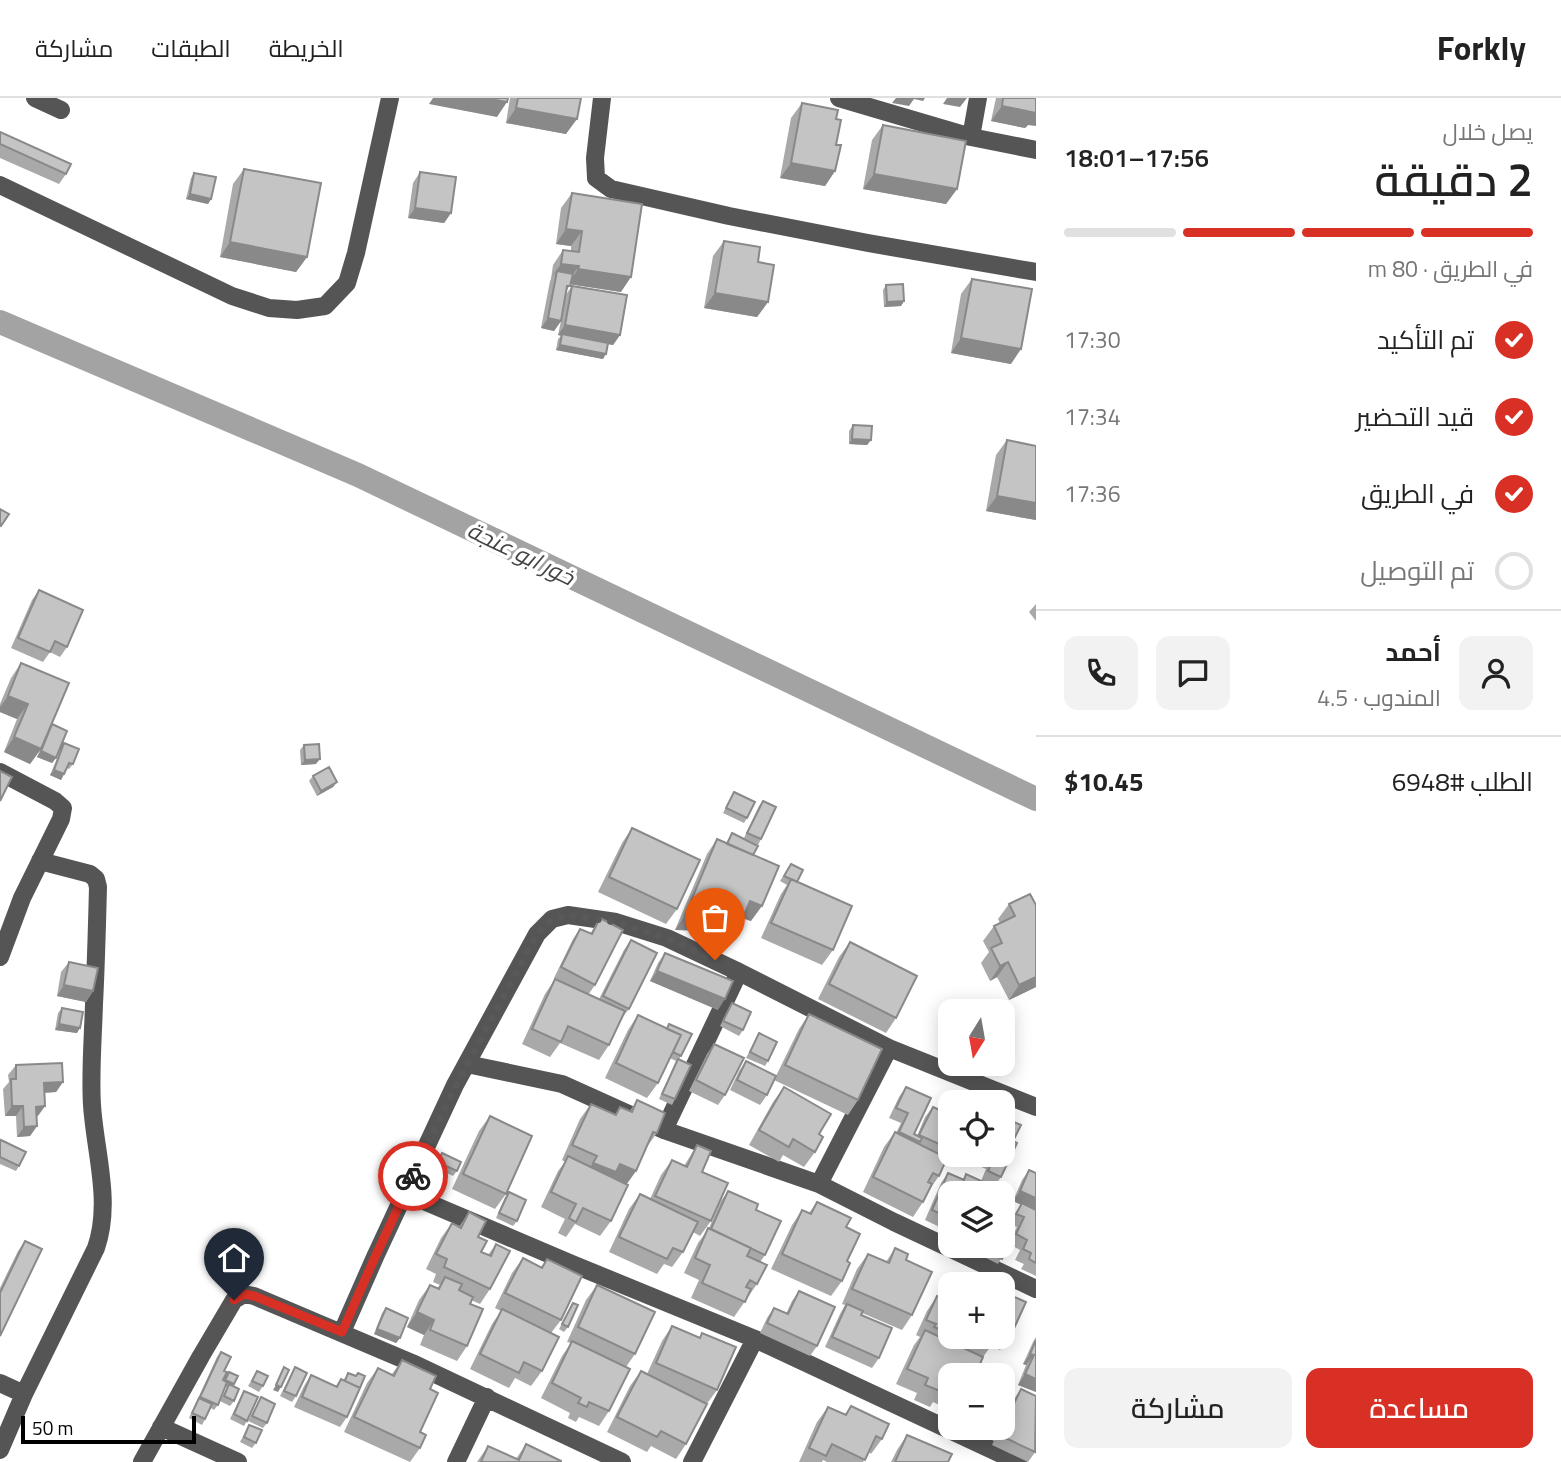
<!DOCTYPE html>
<html lang="ar">
<meta charset="utf-8">
<style>
body{margin:0;font-family:"Titillium Web",Cairo,sans-serif;background:#f2f2f2;color:#222;direction:rtl;height:100vh;display:flex;flex-direction:column;font-size:26px;white-space:nowrap}
*{box-sizing:border-box;margin:0}
p{font-size:23px;color:#767676}
.icon{flex:none;width:38px;height:38px;fill:none;stroke:currentColor;stroke-width:2;stroke-linecap:round;stroke-linejoin:round}
.map{position:relative;flex:1;overflow:hidden;direction:ltr}
.details{display:flex;flex-direction:column;background:#fff;width:525px}
.details>*{flex:none}
.needle{width:46px;rotate:191deg}
.tools{position:absolute;left:938px;top:901px;display:grid;gap:14px}
.tools a{display:grid;place-items:center;width:77px;height:77px;border-radius:14px;background:#fff;box-shadow:0 4px 18px #0003;font-size:35px}
.scale{position:absolute;left:21px;bottom:18px;width:175px;box-sizing:border-box;padding-left:7px;border:4px solid #000;border-top:0;font-size:19px;line-height:24px;white-space:nowrap;color:#000;-webkit-text-stroke:5px #fff;paint-order:stroke}
.pin{position:absolute;display:grid;place-items:center;width:60px;height:60px;color:#fff;margin:-72px -30px;border-radius:50% 50% 50% 0;rotate:-45deg;box-shadow:0 0 7px #0007}
.pin .icon{rotate:45deg}
.courier{position:absolute;display:grid;place-items:center;width:70px;height:70px;margin:-35px;border:5px solid #d93025;border-radius:50%;background:#fff;color:#222;box-shadow:0 2px 9px #0007}
.head em{font-style:normal;font-weight:600}
.head div{display:flex;flex-direction:column-reverse}
.head{display:flex;align-items:center;justify-content:space-between;height:119px;padding:0 28px}
h1{font-size:46px;font-weight:600;line-height:52px}
.bar{display:grid;grid-template-columns:repeat(4,1fr);gap:10px 7px;align-content:center;height:84px;padding:0 28px}
.bar i{height:9px;border-radius:5px;background:#e0e0e0}
.bar .current{background:#d93025}
.bar p{grid-column:span 4}
.line{display:flex;align-items:center;gap:18px;padding:0 28px;border-top:2px solid #e0e0e0}
.line div{flex:1}
.round{display:grid;place-items:center;flex:none;width:74px;height:74px;border-radius:14px;background:#f2f2f2}
ol{padding:0 28px;list-style:none}
li{display:flex;align-items:center;gap:21px;height:77px}
li p{margin-inline-start:auto}
li .icon{padding:7px;border-radius:50%;background:#d93025;color:#fff;stroke-width:4}
li:last-child{color:#767676}
li i{width:38px;height:38px;border:4px solid #e0e0e0;border-radius:50%}
.cta{display:flex;gap:14px;margin-top:auto;padding:14px 28px}
.cta a{flex:1;height:80px;border-radius:14px;background:#d93025;color:#fff;font-size:28px;font-weight:600;line-height:80px;text-align:center}
.cta a+a{background:#f2f2f2;color:#222}
header{display:flex;align-items:center;gap:42px;box-sizing:border-box;height:98px;padding:0 35px;background:#fff;border-bottom:2px solid #e0e0e0}
header strong{font-size:33px}
nav{display:flex;gap:38px;margin-inline-start:auto;font-size:24px}
main{display:flex;flex:1;min-height:0}
.map>svg:first-child{display:block}
</style>
<header>
<strong>Forkly</strong>
<nav><a>الخريطة</a><a>الطبقات</a><a>مشاركة</a></nav>
</header>
<main>
<section class="details">
<div class="head"><div><h1>2 دقيقة</h1><p>يصل خلال</p></div><em>17:56–18:01</em></div>
<div class="bar"><i class="current"></i><i class="current"></i><i class="current"></i><i></i><p>في الطريق · 80 m</p></div>
<ol>
<li><svg class="icon" aria-label="check" viewBox="0 0 24 24"><path d="M5 12l5 5 9-10"/></svg>تم التأكيد<p>17:30</p></li>
<li><svg class="icon" aria-label="check" viewBox="0 0 24 24"><path d="M5 12l5 5 9-10"/></svg>قيد التحضير<p>17:34</p></li>
<li><svg class="icon" aria-label="check" viewBox="0 0 24 24"><path d="M5 12l5 5 9-10"/></svg>في الطريق<p>17:36</p></li>
<li><i></i>تم التوصيل</li>
</ol>
<div class="line" style="height:126px"><a class="round"><svg class="icon" aria-label="person" viewBox="0 0 24 24"><circle cx="12" cy="8" r="4"/><path d="M4 21q1-7 8-7t8 7"/></svg></a><div><b>أحمد</b><p>المندوب · 4.5</p></div><a class="round"><svg class="icon" aria-label="chat" viewBox="0 0 24 24"><path d="M4 5h16v11H9l-5 4z"/></svg></a><a class="round"><svg class="icon" aria-label="phone" viewBox="0 0 24 24"><path d="M5 4h4l2 5-3 2q2 4 5 5l2-3 5 2v4C11 20 4 13 5 4z"/></svg></a></div>
<div class="line" style="height:91px"><div>الطلب #6948</div><b>$10.45</b></div>
<div class="cta"><a>مساعدة</a><a>مشاركة</a></div>
</section>
<div class="map">
<svg width="1036" height="1364" viewBox="0 0 1036 1364">
<rect width="100%" height="100%" fill="#fff"/>
<g fill="none" stroke-linecap="round" stroke-linejoin="round">
<path stroke="#a3a3a3" stroke-width="24" d="M0,224L358,377L1036,701"/>
<path stroke="#555" stroke-width="18" d="M35,0L61,12
M602,0L595,60L596,80L611,91L729,118L868,145L1036,174
M839,0L971,39L1036,52
M971,39L978,0
M0,87L232,198L269,210L297,212L325,208L347,185L356,155L390,0
M0,674L55,703L63,710L61,721L22,800L0,859
M467,966L562,986L664,1032L819,1086L894,1124L1036,1191
M664,1032L739,874
M819,1086L889,950
M405,1095L572,1166L755,1241L1018,1364
M342,1234L375,1159L455,987L537,836L552,821L568,817L616,824L667,840L739,874L889,950L1036,1009
M0,1285L24,1296
M161,1329L238,1364
M0,1352L24,1296L96,1150C112,1104 95,1054 92,1007C90,974 93,940 94,906C96,867 97,828 98,789L96,781L90,776L40,763
M142,1364L201,1258L234,1202L244,1196L254,1198L412,1265L622,1364
M456,1364L487,1299
M692,1364L755,1241"/>
</g>
<path fill="#a9a9a9" d="M510,0H581L566,36L506,25Z
M996,0H1036L1028,27L1025,30L991,23Z
M802,5L836,21L835,73L825,88L780,80L791,20Z
M883,27L957,91L946,106L863,91L872,42Z
M0,34L66,76L59,86L0,60Z
M244,71L307,159L296,174L220,159L233,86Z
M420,74L451,115L444,125L408,120L413,85Z
M194,75L211,101L208,106L186,101L191,80Z
M572,95L621,194L570,186L566,195L565,198L572,188L620,237L613,247L608,246L603,261L556,252L558,241L561,238L558,237L561,223L554,233L541,230L550,183L551,181L553,167L563,152L571,153V148L556,146L561,110Z
M724,143L768,204L757,219L704,210L713,158Z
M972,181L1011,266L951,255L961,196Z
M886,187L904,203L901,208L884,209L883,192Z
M853,327L871,342L867,347L849,346V333Z
M1007,342L1036,348V422L986,413L996,357Z
M39,492L67,549L60,559L50,554L43,564L11,550L32,502Z
M1036,506V523L1029,514Z
M21,565L50,630L56,660L52,665L37,659L40,652L30,666L4,654L17,621L0,614V606L11,580Z
M64,645L73,666L69,671L67,670L61,682L50,677L61,651Z
M304,647L316,666L301,667L300,652Z
M313,678L337,684L333,689L317,698L309,683Z
M734,694L747,720L744,725L723,715Z
M763,703L761,741L758,747L744,740L759,708Z
M632,730L677,811L666,826L598,794L622,745Z
M732,735L753,757L751,823L742,820L734,832L719,825L713,833L675,832L707,756L717,741L726,745Z
M791,766L797,784L833,852L822,867L761,840L781,796L787,787L780,783Z
M1030,796L1036,889L1009,902L997,879L990,883L981,865L989,854L983,843L994,828L1000,825L998,821L1009,806Z
M600,820L595,887L588,897L599,901L624,852L631,842L629,911L621,921L609,947L599,962L560,945L550,959L522,946L545,896L555,881L571,889L554,880L573,841L580,831L590,836Z
M850,844L896,920L886,935L818,901L839,859Z
M665,855L718,912L650,883L658,865Z
M69,864L93,893L86,904L57,898L61,874Z
M732,905L743,932L739,938L720,928Z
M62,910L77,935L55,932L58,915Z
M809,916L858,1002L848,1017L774,982L767,997L760,1007L730,992L739,973L746,963L776,978L799,931Z
M638,917L666,930L669,926L681,958L679,961L675,1001L672,1007L659,1001L676,963L670,960L658,985L647,1000L605,980L628,932Z
M759,935L768,963L765,968L746,960Z
M714,946L725,997L718,1007L689,993L707,956Z
M16,967L63,984L56,994L44,995L45,1008L37,1018V1028L30,1038L17,1039L16,1018H5L3,991L9,984L8,977Z
M784,989L819,1036L815,1054L804,1069L783,1057L779,1064L749,1047L773,1004Z
M906,989L914,1036L917,1038L925,1019L933,1009L948,1050L943,1057L939,1078L930,1091L923,1104L913,1119L863,1094L884,1049L895,1034L896,1035L901,1025L889,1020L899,999Z
M637,1002L657,1035L646,1050L636,1073L627,1086L611,1123L600,1138L575,1126L566,1139L558,1135L565,1121L541,1109L558,1073L565,1064L562,1062L580,1021L591,1006L615,1017L620,1009L630,1013Z
M490,1018L506,1096L495,1111L452,1091L479,1033Z
M1009,1022L1013,1043L1001,1079L994,1089L981,1083L986,1071L977,1067L982,1057H1003V1031Z
M0,1044L19,1068L16,1073L0,1066Z
M697,1047L711,1123L700,1138L693,1134L683,1154L672,1169L664,1166L657,1176L609,1154L629,1111L640,1096L650,1101L661,1077L672,1062L684,1068Z
M442,1055L457,1073L453,1078L434,1069Z
M1029,1072L1036,1075V1178L1021,1171L1024,1166L1015,1162L1020,1152L1009,1146L998,1166L972,1153L975,1148H1003L1009,1145L1017,1129L1009,1126L1021,1107L1013,1103L1022,1082Z
M948,1075L963,1081L966,1076L984,1096H950V1134L925,1122L941,1085Z
M728,1093L756,1112L765,1157L760,1164L757,1186L734,1219L691,1200L699,1182L684,1175L698,1145L709,1130L721,1103Z
M509,1094L517,1123L513,1128L496,1120L505,1099Z
M817,1104L846,1129L847,1163L842,1183L831,1198L771,1171L792,1127L802,1112L809,1115Z
M469,1114L478,1139L481,1154L488,1157L496,1146L490,1191L480,1206L471,1202L470,1206L467,1248L457,1263L420,1247L424,1237L407,1229L419,1202L430,1187L437,1190L440,1187L433,1184L436,1176L426,1171L441,1140L452,1125L459,1129Z
M25,1143L0,1238V1190L18,1153Z
M895,1150L906,1162L912,1217L902,1232L862,1215L861,1217L879,1260L872,1270L825,1249L840,1216L845,1207L842,1206L857,1171L868,1156L886,1164Z
M523,1160L541,1169L547,1161L561,1222L551,1235L542,1273L531,1288L515,1280L509,1290L470,1271L492,1226L501,1213L495,1210L512,1175Z
M597,1187L635,1256L626,1269L609,1313L599,1328L579,1319L576,1324L568,1320L570,1315L541,1300L562,1258L571,1245L567,1244L586,1202Z
M799,1193L817,1248L810,1258L760,1235L767,1220L774,1210L786,1216L792,1203Z
M1003,1194L1011,1237L1000,1252L991,1248L983,1259L950,1278V1312L933,1304L930,1309L914,1302L917,1295L896,1286L914,1247L920,1239L916,1237L927,1213L937,1198L946,1202L950,1196V1239H1003Z
M573,1205L568,1229L564,1234L559,1231Z
M386,1210L400,1240L396,1245L374,1236L382,1215Z
M672,1228L699,1240L702,1235L717,1292L706,1307L686,1346L676,1361L651,1348L647,1354L607,1334L630,1288L641,1273L647,1276L662,1243Z
M1036,1239V1294L1018,1287L1026,1267L1023,1266L1033,1244Z
M221,1254L224,1273L223,1282L229,1274L238,1278L233,1288L234,1303L230,1308L220,1303L227,1289H225L218,1307L214,1312L211,1310L202,1327L189,1320L217,1259Z
M402,1262L430,1291L420,1334V1350L410,1364L344,1334L367,1285L378,1270L392,1276Z
M295,1269L296,1298L292,1304L280,1298Z
M257,1273L263,1288L259,1294L248,1288Z
M348,1275L355,1278L358,1275L347,1319L340,1329L294,1309L304,1288L311,1277L335,1289L341,1281L343,1283Z
M1021,1291L1036,1353L1028,1364L992,1347L1000,1330H1003V1324L1014,1301Z
M244,1293L247,1323L244,1328L230,1321L241,1298Z
M261,1299L267,1325L263,1330L248,1323Z
M851,1308L882,1341L871,1356L869,1354L863,1364H827L823,1362L822,1364H799L817,1324L828,1309L845,1316Z
M249,1327L256,1345L252,1350L240,1344Z
M907,1337L948,1364H891L897,1352Z
M526,1346L561,1364H477L488,1348L516,1361Z"/>
<path fill="#898989" d="M433,0H485L507,4L497,19L429,6Z
M896,0H925L923,3L914,1L909,8L892,5Z
M947,0H967L960,9L943,6Z
M1002,8L1036,12V28L1028,27L1025,30L991,23Z
M516,10L577,21L566,36L506,25Z
M791,65L835,73L825,88L780,80Z
M874,76L957,91L946,106L863,91Z
M190,96L211,101L208,106L186,101Z
M415,110L451,115L444,125L408,120Z
M566,131L582,133L571,148L556,146Z
M230,144L307,159L296,174L220,159Z
M561,166L579,168L568,183L557,173L550,181Z
M578,171L631,179L621,194L568,186Z
M715,195L768,204L757,219L704,210Z
M904,203L901,208L884,209L887,204Z
M548,220L561,223L554,233L541,230Z
M565,227L620,237L613,247L558,237Z
M961,240L1021,251L1011,266L951,255Z
M560,247L606,256L603,261L556,252Z
M852,341L871,342L867,347L849,346Z
M997,398L1036,405V422L986,413Z
M8,598L28,606L17,621L0,614V609Z
M14,639L41,651L30,666L4,654Z
M41,653L56,660L52,665L37,659Z
M320,661L316,666L301,667L305,662Z
M54,672L64,676L61,682L50,677Z
M337,684L333,689L317,698L321,693Z
M750,803L762,808L751,823L742,820L734,832L719,825L713,833L675,832L685,817L729,810Z
M1008,864L997,879L990,883L1000,868Z
M657,873L725,901L718,912L650,883Z
M1036,879V889L1009,902L1019,887Z
M64,887L93,893L86,904L57,898Z
M59,926L80,930L77,935L55,932Z
M63,984L56,994L37,995L44,985Z
M12,1008H23L16,1018H5Z
M45,1008L38,1018L29,1019L36,1009Z
M37,1028L30,1038L17,1039L24,1029Z
M951,1057H979L972,1068L950,1058Z
M593,1065L620,1066L636,1073L625,1088L583,1080Z
M1020,1093L1036,1100V1113L1013,1103Z
M417,1214L434,1222L424,1237L407,1229Z
M377,1231L400,1240L396,1245L374,1236Z
M1030,1256L1034,1257L1026,1267L1023,1266Z
M1025,1276L1036,1281V1294L1018,1287Z
M276,1287L281,1289L278,1294L273,1292Z"/>
<path fill="#c4c4c4" stroke="#898989" stroke-width="2" d="M485,0H508L507,4Z
M518,0H581L577,21L516,10Z
M1003,0H1036V15L1002,8Z
M802,5L838,12L836,21L841,22L836,47H841L835,73L791,65Z
M883,27L966,43L957,91L874,76Z
M0,34L71,66L66,76L0,46Z
M244,71L321,85L307,159L230,144Z
M420,74L456,79L451,115L415,110Z
M194,75L216,79L211,101L190,96Z
M572,95L642,106L631,179L578,171L579,168L561,166L563,152L579,154L582,133L566,131Z
M724,143L760,149L758,164L774,167L768,204L715,195Z
M557,173L573,176L570,188H567L561,223L548,220Z
M972,181L1032,191L1021,251L961,240Z
M903,186L904,203L887,204L886,187Z
M572,188L627,197L620,237L565,227Z
M562,236L608,245L606,256L560,247Z
M853,327L872,328L871,342L852,341Z
M1007,342L1036,348V405L997,398Z
M0,411L9,416L1,428L0,427Z
M39,492L83,512L67,549L55,543L50,554L18,540Z
M21,565L69,585L41,651L14,639L28,606L8,598Z
M52,626L67,633L56,660L41,653Z
M64,645L79,651L73,666L69,665L64,676L54,672Z
M319,646L320,661L305,662L304,647Z
M329,669L337,684L321,693L313,678Z
M0,673L12,679L0,703Z
M734,694L755,704L747,720L726,710Z
M763,703L776,709L761,741L747,735Z
M632,730L700,762L677,811L609,779Z
M732,735L758,748L753,757L727,746Z
M717,741L779,768L762,808L750,803L744,817L729,810L723,818L685,817Z
M791,766L803,772L797,784L784,778Z
M791,781L852,808L833,852L771,825Z
M1030,796L1036,807V879L1019,887L1008,864L1000,868L991,850L1002,845L994,828L1015,818L1009,806Z
M600,820L623,832L595,887L561,869L580,831L592,836Z
M631,842L657,855L629,911L603,898Z
M850,844L917,878L896,920L829,886Z
M665,855L733,883L725,901L657,873Z
M69,864L98,870L93,893L64,887Z
M555,881L625,913L609,947L568,928L561,944L532,931Z
M732,905L751,914L743,932L723,923Z
M62,910L83,914L80,930L59,926Z
M809,916L882,951L858,1002L785,967Z
M638,917L681,937L658,985L616,965Z
M669,926L692,936L681,958L673,954L681,937L667,931Z
M759,935L777,944L768,963L750,954Z
M714,946L744,960L725,997L696,982Z
M678,961L691,967L675,1001L662,996Z
M746,963L776,978L767,997L737,982Z
M62,965L63,984L44,985L45,1008L36,1009L37,1028L24,1029L23,1008H12L11,981H16V967Z
M784,989L831,1016L819,1036L823,1039L815,1054L793,1041L789,1049L759,1032Z
M906,989L931,1000L914,1036L922,1040L920,1044L899,1034L908,1015L896,1010Z
M979,999L983,1002L982,1004H976Z
M637,1002L665,1015L657,1035L653,1034L636,1073L620,1066L616,1074L593,1065L597,1058L572,1047L591,1006L616,1017L620,1009L632,1014Z
M933,1009L950,1017V1045L948,1050L919,1037Z
M490,1018L532,1038L506,1096L463,1076Z
M1009,1022L1021,1027L1013,1043L1017,1045L1001,1079L988,1073L993,1061L985,1057H1003V1036Z
M895,1034L947,1060L939,1078L933,1075L928,1084L932,1086L923,1104L873,1079Z
M1,1042L26,1054L19,1068L0,1059V1045Z
M697,1047L711,1053L702,1074L728,1085L711,1123L655,1098L672,1062L687,1069Z
M442,1055L461,1064L457,1073L437,1064Z
M568,1058L628,1087L611,1123L583,1110L576,1124L569,1120L576,1106L551,1094Z
M1029,1072L1036,1075V1100L1020,1093Z
M948,1075L964,1082L966,1076L988,1086L984,1096H950V1120L932,1112Z
M728,1093L758,1106L756,1112L781,1123L765,1157L711,1131Z
M509,1094L526,1102L517,1123L499,1115Z
M640,1096L698,1124L683,1154L673,1150L667,1161L619,1139Z
M817,1104L851,1120L846,1129L860,1136L847,1163L850,1165L842,1183L782,1156L802,1112L811,1116Z
M1022,1105L1036,1112V1165L1029,1161L1031,1155L1023,1151L1027,1142L1016,1136L1024,1119L1016,1116Z
M469,1114L486,1123L478,1139L487,1143L481,1154L491,1158L496,1146L510,1153L490,1191L444,1169L447,1161L436,1156L452,1125L461,1130Z
M708,1130L751,1150L747,1158L767,1167L757,1186L750,1182L746,1189L751,1191L745,1204L702,1185L710,1167L695,1160Z
M1003,1142L1009,1145L1002,1161L976,1148H1003Z
M25,1143L42,1151L0,1238V1195Z
M895,1150L908,1156L906,1162L932,1174L912,1217L852,1191L868,1156L889,1165Z
M523,1160L542,1170L547,1161L582,1178L561,1222L505,1195Z
M445,1179L462,1186L459,1192L473,1199L470,1206L483,1211L467,1248L430,1232L434,1222L417,1214L430,1187L439,1191Z
M978,1183L987,1186H976Z
M597,1187L655,1214L635,1256L578,1229Z
M799,1193L835,1209L817,1248L767,1225L774,1210L788,1216Z
M1003,1194L1026,1204L1011,1237L1003,1233Z
M950,1196V1236L934,1229L936,1226L926,1222L937,1198L947,1202Z
M573,1205L578,1207L568,1229L562,1226Z
M847,1206L863,1213L861,1217L892,1230L879,1260L832,1239Z
M386,1210L408,1220L400,1240L377,1231Z
M502,1211L559,1239L542,1273L524,1264L519,1275L480,1256Z
M672,1228L700,1240L702,1235L736,1249L717,1292L656,1265Z
M925,1232L983,1259L975,1278H950V1292L942,1289L940,1293L925,1287L928,1280L907,1271Z
M967,1239H995L990,1249Z
M1036,1242V1281L1025,1276L1034,1257L1030,1256Z
M572,1243L630,1271L609,1313L589,1304L587,1309L578,1305L581,1300L552,1285Z
M221,1254L231,1259L224,1273L227,1274L223,1282L227,1284L218,1307L200,1299Z
M402,1262L436,1278L430,1291L438,1295L420,1334L426,1337L420,1350L354,1319L378,1270L394,1278Z
M284,1269L289,1272L281,1289L276,1287Z
M295,1269L307,1275L296,1298L284,1293Z
M257,1273L268,1278L263,1288L252,1283Z
M641,1273L707,1306L686,1346L661,1333L657,1339L617,1319Z
M229,1274L238,1278L234,1286L225,1282Z
M348,1275L356,1278L358,1275L365,1278L360,1290L345,1283Z
M311,1277L337,1289L341,1281L360,1290L347,1319L302,1299Z
M229,1286L239,1291L234,1303L224,1298Z
M1021,1291L1036,1298L1035,1354L999,1337Z
M244,1293L258,1299L247,1323L234,1316Z
M261,1299L275,1306L267,1325L252,1318Z
M199,1300L212,1306L205,1321L192,1315Z
M851,1308L889,1326L882,1341L876,1338L865,1362L832,1346L826,1358L809,1350L828,1309L846,1317Z
M249,1327L262,1332L256,1345L244,1339Z
M907,1337L952,1356L948,1364H895Z
M526,1346L561,1363V1364H481L488,1348L519,1362Z"/>
<g fill="none" stroke-linecap="round" stroke-linejoin="round">
<path stroke="#595959" stroke-width="7" stroke-dasharray="0 12.6" d="M413,1078L456,987L514,879L537,836L552,821L568,817L616,824L667,840L715,862"/>
<path stroke="#d93025" stroke-width="9" d="M234,1202L244,1196L254,1198L342,1234L375,1159L413,1078"/>
</g>
<g text-anchor="middle" dominant-baseline="central" stroke-width="7" stroke-linejoin="round" paint-order="stroke">
<g font-size="23" font-style="italic" fill="#444" stroke="#fff">
<text transform="translate(521 455) rotate(26)">خور ابو عنجة</text>
</g>
</g>
</svg>
<div class="tools">
<a><svg class="needle" viewBox="-14 -14 28 28"><path d="M0-13l5 13h-10z" fill="#e53935"/><path d="M0 13l5-13h-10z" fill="#767676"/></svg></a>
<a><svg class="icon" aria-label="locate" viewBox="0 0 24 24"><circle cx="12" cy="12" r="6"/><path d="M12 2v4M12 18v4M2 12h4M18 12h4"/></svg></a>
<a><svg class="icon" aria-label="layers" viewBox="0 0 24 24"><path d="M12 4l9 5-9 5-9-5zM3 14l9 5 9-5"/></svg></a>
<a>+</a>
<a>−</a>
</div>
<div class="scale">50 m</div>
<div class="pin" style="left:715px;top:862px;background:#ea580c"><svg class="icon" aria-label="bag" viewBox="0 0 24 24"><path d="M5 8h14l-1 12H6zM9 8a3 3 0 0 1 6 0"/></svg></div>
<div class="pin" style="left:234px;top:1202px;background:#1f2937"><svg class="icon" aria-label="home" viewBox="0 0 24 24"><path d="M3 11l9-7 9 7M6 9v11h12V9"/></svg></div>
<div class="courier" style="left:413px;top:1078px"><svg class="icon" aria-label="bike" viewBox="0 0 24 24"><circle cx="6" cy="16" r="4"/><circle cx="18" cy="16" r="4"/><path d="M6 16l4-8h5l3 8M10 8l3 8H6M13 5h3"/></svg></div>
</div>
</main>
